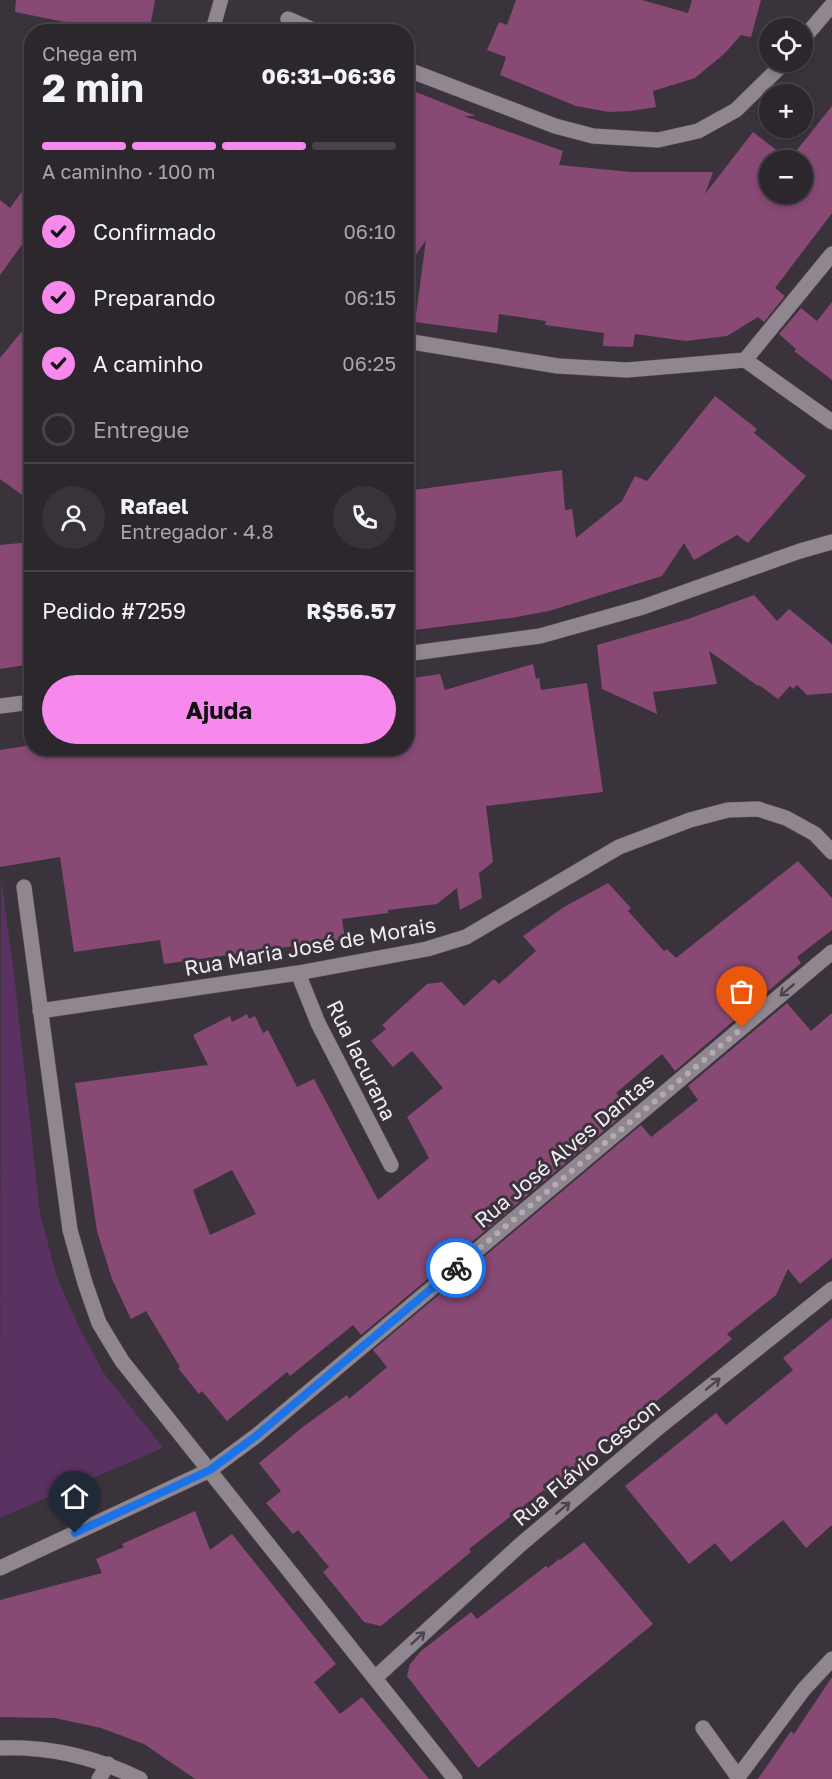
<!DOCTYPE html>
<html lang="pt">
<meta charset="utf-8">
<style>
body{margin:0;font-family:"Golos Text",sans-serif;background:#383239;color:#f1f3f6;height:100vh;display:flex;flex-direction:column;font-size:22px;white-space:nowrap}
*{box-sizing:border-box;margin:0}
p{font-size:20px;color:#a6a5aa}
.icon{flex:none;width:33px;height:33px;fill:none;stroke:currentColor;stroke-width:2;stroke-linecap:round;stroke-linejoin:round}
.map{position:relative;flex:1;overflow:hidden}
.sheet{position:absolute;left:24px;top:24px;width:390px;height:732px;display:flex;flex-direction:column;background:#2c262d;border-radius:24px;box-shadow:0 3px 9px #0003,0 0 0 2px #484349}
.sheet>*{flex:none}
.fabs{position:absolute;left:759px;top:18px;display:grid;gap:12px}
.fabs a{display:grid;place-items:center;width:54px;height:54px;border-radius:50%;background:#2c262d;box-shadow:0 3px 9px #0003,0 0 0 2px #484349;font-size:30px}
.pin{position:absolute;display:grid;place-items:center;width:51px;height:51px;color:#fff;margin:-62px -26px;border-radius:50% 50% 50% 0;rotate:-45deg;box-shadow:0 0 6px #0007}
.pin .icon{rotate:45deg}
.courier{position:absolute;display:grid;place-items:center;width:60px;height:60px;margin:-30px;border:4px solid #1a73e8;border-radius:50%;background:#fff;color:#222;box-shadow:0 2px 8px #0007}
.overview em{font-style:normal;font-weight:700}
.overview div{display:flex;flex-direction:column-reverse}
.overview{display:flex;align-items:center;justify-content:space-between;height:102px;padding:0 18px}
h1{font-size:39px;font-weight:700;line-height:45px}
.bar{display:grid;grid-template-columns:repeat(4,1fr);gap:9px 6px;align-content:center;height:72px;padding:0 18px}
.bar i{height:8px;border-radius:4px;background:#484349}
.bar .active{background:#f788ec}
.bar p{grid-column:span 4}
.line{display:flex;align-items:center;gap:15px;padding:0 18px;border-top:2px solid #484349}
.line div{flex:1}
.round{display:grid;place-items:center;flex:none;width:63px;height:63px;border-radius:32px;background:#383239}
ol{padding:0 18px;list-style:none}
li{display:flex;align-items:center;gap:18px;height:66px}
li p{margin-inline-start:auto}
li .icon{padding:6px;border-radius:50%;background:#f788ec;color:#111;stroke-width:4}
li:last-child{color:#a6a5aa}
li i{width:33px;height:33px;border:3px solid #484349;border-radius:50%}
.button{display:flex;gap:12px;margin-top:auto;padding:12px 18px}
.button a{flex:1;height:69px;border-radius:36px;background:#f788ec;color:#111;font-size:24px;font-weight:700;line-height:69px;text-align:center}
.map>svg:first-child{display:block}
</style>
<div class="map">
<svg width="832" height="1779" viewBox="0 0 832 1779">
<rect width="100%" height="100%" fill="#3b333c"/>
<path fill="#5a3261" d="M1,877L14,974L40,1214L57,1278L79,1327L103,1372L163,1448L0,1518Z"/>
<path fill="#884975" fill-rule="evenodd" d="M16,0H155L149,32H115L15,12Z
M516,0H642L688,13L692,0H761L751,37L741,35L724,54L695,78L653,91L656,107L631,111L609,112L576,106L500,75L506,57L487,50L499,22L507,25Z
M406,88L476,116H464L563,151L559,165L631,172H713L705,194L753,132L789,160L832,106V213L775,288L785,296L764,322L758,317L727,336L686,341L635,334L633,347L603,346L604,333L545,325L546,321L499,314L497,333L415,322L426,240L406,269ZM770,160H802V194H770Z
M32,178V231L0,275V200L10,208Z
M832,302V380L794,351L796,349L779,334L801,308L817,321Z
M32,319V502L0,479V358Z
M715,396L757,429L754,433L806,476L748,543L737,535L694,560L684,543L662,576L549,611L511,618L406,631V491L562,470L565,510L572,509L576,538L622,501L635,476L647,481Z
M32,542V664L0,669V545Z
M754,595L777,621L789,609L832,644V693L807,695L797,685L793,689L790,686L778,699L759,685L758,686L709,651L717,684L653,692L657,714L602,689L597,645L688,619Z
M533,664L536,679L539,678L541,690L587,683L603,792L486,806L493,862L479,873L482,898L460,910L457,888L437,904L388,910V913L342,919L345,939L164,964L160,940L74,952L60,857L0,867V750L32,745V748H411L406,716V679L440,674L445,690Z
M798,861L832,898V930L797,957L801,963L675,1071L662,1054L643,1070L616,1093L629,1110L361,1335L353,1325L290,1376L287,1372L227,1421L202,1391L199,1394L178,1368L180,1367L146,1311L131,1319L112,1279L97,1231L75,1083L208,1065L193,1035L230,1016L232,1022L247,1014L249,1019L255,1016L263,1033L268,1030L297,1087L314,1079L378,1200L429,1158L407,1117L443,1088L412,1051L393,1067L371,1041L386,1029L382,1025L427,984L442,982L464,1006L494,979L499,984L536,951L523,936L564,907L608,883L631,908L628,911L664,951L667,949L676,958ZM232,1170L256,1214L210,1235L193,1190Z
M787,1003L811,1031L832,1013V1258L800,1284L788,1269L776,1295L727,1334L732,1339L546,1492L544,1490L469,1549L471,1552L381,1626L364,1622L323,1572L329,1567L298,1530L293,1534L266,1503L281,1491L259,1463L304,1426L347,1395L349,1399L387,1367L373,1350L641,1125L651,1137L698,1100L688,1086Z
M832,1318V1525L806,1548L783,1520L731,1562L715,1543L689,1564L625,1486L716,1413L726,1425L793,1370L783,1358Z
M195,1511L210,1550L232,1534L336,1664L314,1682L340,1714L362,1697L429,1779H195L144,1744L101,1728L55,1718L0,1717V1600L102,1573L96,1559L124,1547L122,1544Z
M584,1542L653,1624L478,1768L410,1680L407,1676L410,1664L421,1651L471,1612L477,1619L546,1566L548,1568L559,1559L560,1560Z
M832,1677V1779H758L791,1731L794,1734Z"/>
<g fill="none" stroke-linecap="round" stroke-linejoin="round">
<defs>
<path id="service" d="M212,32L221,0"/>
<path id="minor" d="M288,19L318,32
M802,40L832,5
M406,69L555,126L593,136L658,140L698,131L736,110L785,62
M406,341L558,366L627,370L745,360L832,422
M745,360L832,254
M406,654L540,636L643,607L800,551L832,542
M0,706L32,702
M24,887L70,1230L85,1283L99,1323L122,1361L455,1779
M298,973L318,1023L391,1165
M40,1011L298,973L427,949L466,937L619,847L690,820L728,810L758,809L786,818L815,834L832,852
M0,1568L210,1470L256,1436L832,952
M375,1678L520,1545L658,1428L832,1289
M703,1728L738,1777L804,1689L832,1659
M0,1748C49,1746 97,1758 140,1779
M99,1779L108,1764"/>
</defs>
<use href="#service" stroke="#585259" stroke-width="15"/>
<use href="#minor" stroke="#585259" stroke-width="16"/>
<use href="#service" stroke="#8f8690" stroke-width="14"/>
<use href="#minor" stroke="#8f8690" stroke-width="15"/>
</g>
<defs><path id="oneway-shaft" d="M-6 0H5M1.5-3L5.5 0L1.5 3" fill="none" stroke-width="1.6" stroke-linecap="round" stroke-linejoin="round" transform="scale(1.5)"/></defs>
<g stroke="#4c444d">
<use href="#oneway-shaft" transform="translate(787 990) rotate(140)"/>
<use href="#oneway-shaft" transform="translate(713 1384) rotate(-39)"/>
<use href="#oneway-shaft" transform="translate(563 1508) rotate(-40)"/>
<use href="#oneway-shaft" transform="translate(418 1638) rotate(-43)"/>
</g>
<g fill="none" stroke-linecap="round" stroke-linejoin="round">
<path stroke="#b2acb2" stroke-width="6" stroke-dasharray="0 10.8" d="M456,1268L742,1028"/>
<path stroke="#1a73e8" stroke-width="8" d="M75,1533L210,1470L256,1436L456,1268"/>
</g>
<g text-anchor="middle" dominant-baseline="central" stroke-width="6" stroke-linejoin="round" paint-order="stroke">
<g font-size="21" fill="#f2edf2" stroke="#3b333c">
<text transform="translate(310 946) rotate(-10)">Rua Maria José de Morais</text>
<text transform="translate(362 1060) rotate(64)">Rua Iacurana</text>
<text transform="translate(564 1150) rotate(-40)">Rua José Alves Dantas</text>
<text transform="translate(586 1462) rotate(-40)">Rua Flávio Cescon</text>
</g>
</g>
</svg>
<div class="fabs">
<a><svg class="icon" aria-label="locate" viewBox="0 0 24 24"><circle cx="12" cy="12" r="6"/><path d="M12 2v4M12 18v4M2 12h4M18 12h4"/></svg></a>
<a>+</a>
<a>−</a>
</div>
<div class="pin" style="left:742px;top:1028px;background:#ea580c"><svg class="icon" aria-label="bag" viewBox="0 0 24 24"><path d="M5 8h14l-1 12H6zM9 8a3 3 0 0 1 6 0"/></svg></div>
<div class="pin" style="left:75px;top:1533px;background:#1f2937"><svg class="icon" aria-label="home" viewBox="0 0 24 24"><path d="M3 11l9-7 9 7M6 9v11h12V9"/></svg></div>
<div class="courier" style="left:456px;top:1268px"><svg class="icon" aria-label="bike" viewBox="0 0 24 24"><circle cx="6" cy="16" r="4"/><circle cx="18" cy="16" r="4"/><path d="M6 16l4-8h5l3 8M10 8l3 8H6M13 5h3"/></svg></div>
<section class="sheet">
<div class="overview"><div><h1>2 min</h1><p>Chega em</p></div><em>06:31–06:36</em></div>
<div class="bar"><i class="active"></i><i class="active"></i><i class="active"></i><i></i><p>A caminho · 100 m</p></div>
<ol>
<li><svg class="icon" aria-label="check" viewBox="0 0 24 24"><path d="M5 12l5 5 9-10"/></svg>Confirmado<p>06:10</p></li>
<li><svg class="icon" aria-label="check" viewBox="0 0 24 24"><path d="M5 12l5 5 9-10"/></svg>Preparando<p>06:15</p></li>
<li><svg class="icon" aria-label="check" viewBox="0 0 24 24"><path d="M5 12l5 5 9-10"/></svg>A caminho<p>06:25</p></li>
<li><i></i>Entregue</li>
</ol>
<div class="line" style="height:108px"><a class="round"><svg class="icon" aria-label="person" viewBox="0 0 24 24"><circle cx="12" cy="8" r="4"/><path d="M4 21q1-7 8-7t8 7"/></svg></a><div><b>Rafael</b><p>Entregador · 4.8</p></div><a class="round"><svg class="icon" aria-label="phone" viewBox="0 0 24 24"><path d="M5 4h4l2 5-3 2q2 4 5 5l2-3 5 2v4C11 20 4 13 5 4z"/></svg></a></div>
<div class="line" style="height:78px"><div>Pedido #7259</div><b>R$56.57</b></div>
<div class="button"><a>Ajuda</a></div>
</section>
</div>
